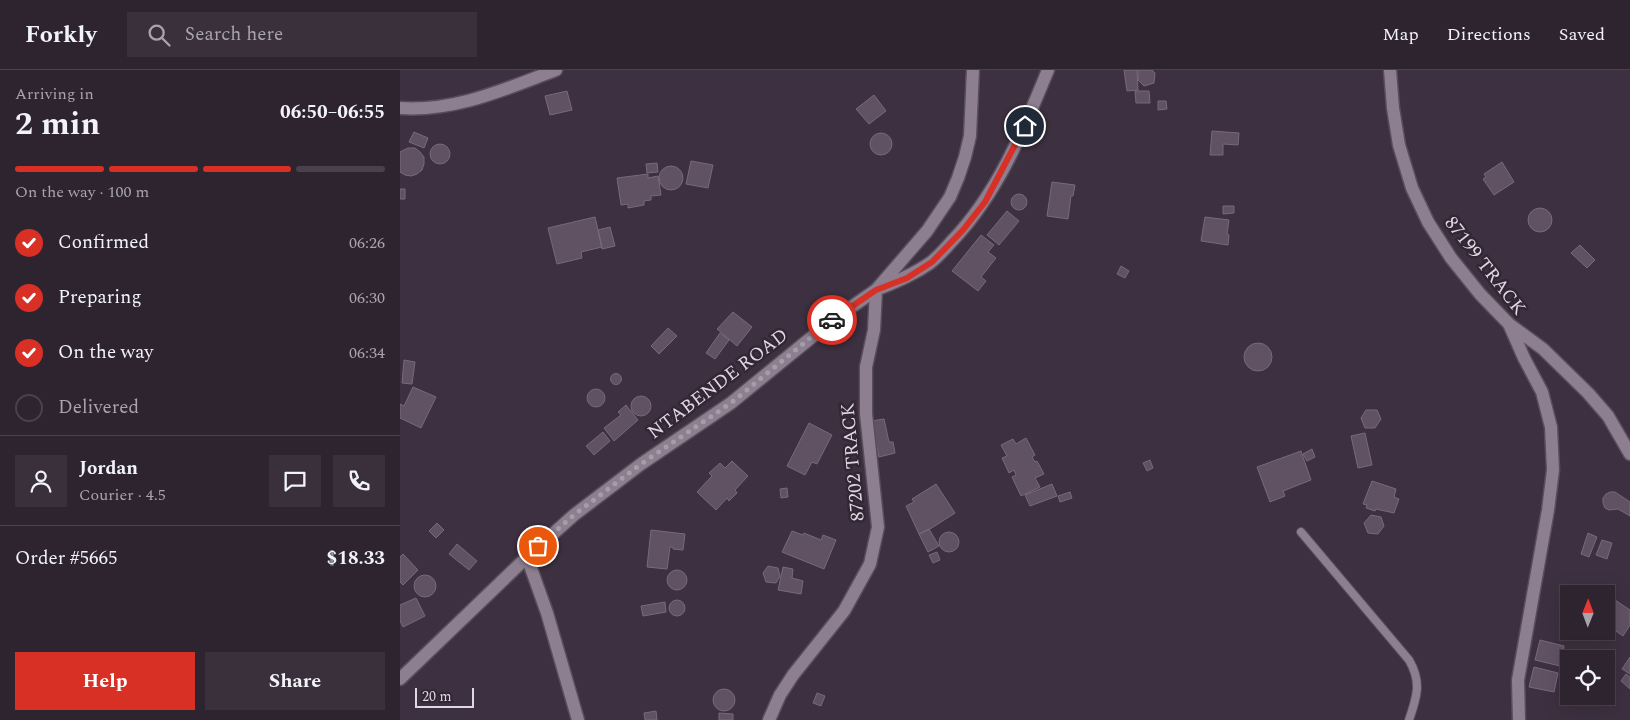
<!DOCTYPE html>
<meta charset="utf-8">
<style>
body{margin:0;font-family:Spectral,serif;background:#3a303c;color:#f1f3f6;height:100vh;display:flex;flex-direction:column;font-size:19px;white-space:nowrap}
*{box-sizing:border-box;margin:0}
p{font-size:16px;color:#a7a4ab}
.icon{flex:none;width:28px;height:28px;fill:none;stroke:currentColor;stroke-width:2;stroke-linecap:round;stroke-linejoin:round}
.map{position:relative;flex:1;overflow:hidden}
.panel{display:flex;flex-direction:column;background:#2e2430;width:400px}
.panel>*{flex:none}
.needle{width:32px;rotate:1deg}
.fabs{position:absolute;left:1160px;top:515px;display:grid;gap:10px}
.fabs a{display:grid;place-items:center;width:55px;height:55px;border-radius:0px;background:#2e2430;box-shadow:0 5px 20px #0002,0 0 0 1px #49414c;font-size:25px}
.scale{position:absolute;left:15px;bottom:12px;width:59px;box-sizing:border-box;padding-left:5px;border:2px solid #dfd7e1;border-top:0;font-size:14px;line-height:18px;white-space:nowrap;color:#dfd7e1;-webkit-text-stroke:4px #332736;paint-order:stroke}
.pin{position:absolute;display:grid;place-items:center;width:42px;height:42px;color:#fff;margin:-21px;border:2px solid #fff;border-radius:50%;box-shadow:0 1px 5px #0007}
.courier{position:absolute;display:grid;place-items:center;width:50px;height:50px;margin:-25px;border:4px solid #d93025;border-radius:50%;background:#fff;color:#222;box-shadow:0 1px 6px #0007}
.headline em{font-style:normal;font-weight:700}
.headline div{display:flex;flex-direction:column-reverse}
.headline{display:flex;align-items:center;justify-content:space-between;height:85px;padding:0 15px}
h1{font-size:32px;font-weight:700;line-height:38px}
.bar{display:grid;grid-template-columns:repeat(4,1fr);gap:8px 5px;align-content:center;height:60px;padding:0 15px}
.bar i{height:6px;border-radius:4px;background:#49414c}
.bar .selected{background:#d93025}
.bar p{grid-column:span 4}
.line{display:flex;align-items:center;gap:12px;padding:0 15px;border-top:1px solid #49414c}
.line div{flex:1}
.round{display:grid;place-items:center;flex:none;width:52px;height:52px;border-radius:0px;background:#3a303c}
ol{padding:0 15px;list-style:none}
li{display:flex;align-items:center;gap:15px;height:55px}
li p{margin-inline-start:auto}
li .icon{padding:5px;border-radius:50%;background:#d93025;color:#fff;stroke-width:4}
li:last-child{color:#a7a4ab}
li i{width:28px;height:28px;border:2px solid #49414c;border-radius:50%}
.action{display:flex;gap:10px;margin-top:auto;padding:10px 15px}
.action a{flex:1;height:58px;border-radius:0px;background:#d93025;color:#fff;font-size:20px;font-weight:700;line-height:58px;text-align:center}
.action a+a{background:#3a303c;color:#f1f3f6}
header{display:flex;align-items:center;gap:30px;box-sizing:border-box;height:70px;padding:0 25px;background:#2e2430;border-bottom:1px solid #49414c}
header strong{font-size:24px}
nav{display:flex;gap:28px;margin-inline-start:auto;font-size:18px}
.search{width:350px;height:45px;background:#3a303c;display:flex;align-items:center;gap:12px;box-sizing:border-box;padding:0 18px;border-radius:0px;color:#a7a4ab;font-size:19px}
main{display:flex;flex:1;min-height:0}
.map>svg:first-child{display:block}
</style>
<header>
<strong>Forkly</strong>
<div class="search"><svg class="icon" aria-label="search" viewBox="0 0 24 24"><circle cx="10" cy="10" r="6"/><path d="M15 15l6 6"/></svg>Search here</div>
<nav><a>Map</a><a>Directions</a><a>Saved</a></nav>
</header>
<main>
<section class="panel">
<div class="headline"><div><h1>2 min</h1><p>Arriving in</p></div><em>06:50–06:55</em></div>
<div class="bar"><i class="selected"></i><i class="selected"></i><i class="selected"></i><i></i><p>On the way · 100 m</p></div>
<ol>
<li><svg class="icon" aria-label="check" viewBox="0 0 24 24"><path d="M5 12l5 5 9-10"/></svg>Confirmed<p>06:26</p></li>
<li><svg class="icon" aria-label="check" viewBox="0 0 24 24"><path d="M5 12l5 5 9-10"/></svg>Preparing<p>06:30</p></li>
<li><svg class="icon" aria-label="check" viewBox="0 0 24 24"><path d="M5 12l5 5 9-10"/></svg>On the way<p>06:34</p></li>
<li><i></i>Delivered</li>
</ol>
<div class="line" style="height:90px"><a class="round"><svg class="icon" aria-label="person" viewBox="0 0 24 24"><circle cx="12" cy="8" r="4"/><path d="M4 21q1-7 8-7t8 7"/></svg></a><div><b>Jordan</b><p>Courier · 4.5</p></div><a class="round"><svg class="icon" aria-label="chat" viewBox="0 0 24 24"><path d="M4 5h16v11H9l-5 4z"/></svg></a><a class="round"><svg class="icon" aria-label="phone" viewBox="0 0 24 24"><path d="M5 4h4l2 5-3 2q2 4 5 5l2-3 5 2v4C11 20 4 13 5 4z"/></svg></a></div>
<div class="line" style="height:65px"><div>Order #5665</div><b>$18.33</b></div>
<div class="action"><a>Help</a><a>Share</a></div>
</section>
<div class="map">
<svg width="1230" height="650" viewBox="0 0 1230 650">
<rect width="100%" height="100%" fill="#3d3040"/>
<path fill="#605263" stroke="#78697b" d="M724,0H737L738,20L727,21Z
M738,0H752L755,3L754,13L744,16L738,10Z
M167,21L172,40L150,45L145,26Z
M735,21H749L750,33H736Z
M474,25L486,41L469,54L456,39Z
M758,31H766L767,39L758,40Z
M812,61L839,63L838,75L823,74V85H810Z
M14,62L28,68L24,78L9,72Z
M470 74a11 11 0 1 1 22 0a11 11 0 1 1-22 0Z
M30 84a10 10 0 1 1 20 0a10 10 0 1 1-20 0Z
M8,78H15L20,82L24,87V94L22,100L17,104L11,106L5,105L0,102V82Z
M291,91L313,95L308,118L286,114Z
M1102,92L1114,112L1094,125L1083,109L1086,107L1084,104Z
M257,93L258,102L247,103L246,94Z
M259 108a12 12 0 1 1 24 0a12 12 0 1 1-24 0Z
M248,104V108L258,106L261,125L251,126V130L244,131V135L228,138V134L221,135L217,108Z
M652,112L675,115L673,126H671L668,149L647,146Z
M0,119H5V129H0Z
M611 132a8 8 0 1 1 16 0a8 8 0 1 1-16 0Z
M823,136H834V143L823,144Z
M1128 150a12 12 0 1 1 24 0a12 12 0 1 1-24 0Z
M607,141L619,151L599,175L587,165Z
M195,147L202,177L181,182L182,188L157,194L148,158Z
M805,147L829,150L827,164L829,165L828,175L801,171Z
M210,157L215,176L202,179L198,160Z
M581,165L594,175L588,182L596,188L581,207L586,211L578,221L552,201Z
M1180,175L1195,190L1187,198L1171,183Z
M721,196L729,201L725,208L717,204Z
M333,242L352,257L337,276L317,259Z
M268,258L277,266L259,284L251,276Z
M320,263L329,270L315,289L306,283Z
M844 287a14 14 0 1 1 28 0a14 14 0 1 1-28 0Z
M4,290L15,292L12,314L2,313Z
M210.5 309a5.5 5.5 0 1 1 11 0a5.5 5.5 0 1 1-11 0Z
M13,317L36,327L21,358L0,348V334L4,336Z
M187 328a9 9 0 1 1 18 0a9 9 0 1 1-18 0Z
M231 336a10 10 0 1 1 20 0a10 10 0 1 1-20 0Z
M226,335L238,350L214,371L204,358L221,345L218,342Z
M966,340H977L981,349L975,358H965L961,348Z
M484,349L489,372H493L495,383L479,387L471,351Z
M409,353L432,365L417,394L412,392L405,405L387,396Z
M203,362L210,371L194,385L186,376Z
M965,363L972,395L958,398L951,366Z
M626,368L635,385L632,387L635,392L637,391L644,404L635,408L640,417L621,426L612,407L616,405L614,400L609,403L602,388L607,386L601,375L613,369L616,374Z
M912,379L915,387L907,391L903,384Z
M901,381L911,410L883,421L885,426L870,432L857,397Z
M750,390L753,398L747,401L743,393Z
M332,391L348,406L335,420L337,423L329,431L327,428L316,440L297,422L312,406L309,403L320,393L325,398Z
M972,411L996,419L994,427L999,429L994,443L976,439L975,441L966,438L967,435L963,434Z
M536,414L555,443L530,459L519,464L506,436L514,432L512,429Z
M652,414L657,426L630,436L625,425Z
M387,418L388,427L381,428L380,419Z
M670,422L672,428L660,432L658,426Z
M1210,422H1215L1230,432V446L1218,439L1209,440L1205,438L1203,433V428L1206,424Z
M971,445L981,447L984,456L978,464L968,463L964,453Z
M37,453L44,460L36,468L29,461Z
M529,459L539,476L528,482L519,464Z
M251,460L285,464L283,480L273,479V477H270L267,499L247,497Z
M392,461L403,465L404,463L421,470L423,465L436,470L424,499L382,482Z
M539 472a10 10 0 1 1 20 0a10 10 0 1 1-20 0Z
M1188,463L1197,467L1189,487L1181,484Z
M1202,470L1212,473L1207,489L1196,485Z
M57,474L77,491L69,500L49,484Z
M537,482L540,490L533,493L529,485Z
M3,484L18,500L3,515L0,512V487Z
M368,496L378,498L380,506L376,513L366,512L363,503Z
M383,497L393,499L392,508L403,511L401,524L378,520Z
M267 510a10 10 0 1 1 20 0a10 10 0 1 1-20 0Z
M14 516a11 11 0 1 1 22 0a11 11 0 1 1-22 0Z
M1206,524L1230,540V555L1223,566L1206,554Z
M16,528L25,546L3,557L0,551V535Z
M269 538a8 8 0 1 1 16 0a8 8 0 1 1-16 0Z
M265,532L266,542L243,546L241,536Z
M1140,570L1164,576L1160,596L1135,590Z
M1230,587V604L1222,599Z
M1134,597L1158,603L1154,622L1129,617Z
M1226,604L1230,607V619L1221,611Z
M313 630a11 11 0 1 1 22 0a11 11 0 1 1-22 0Z
M417,623L425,626L421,636L413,633Z
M256,641L257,650H245L244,643Z
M319,643L333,644V650H319Z"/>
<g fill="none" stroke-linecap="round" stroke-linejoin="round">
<defs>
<path id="service" d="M901,462L1009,590C1022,612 1017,627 1009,650"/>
<path id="minor" d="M990,0L993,38L999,75L1012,118L1028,152L1051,188L1080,224L1109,254L1124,288L1142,322L1151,357L1153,400L1148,440L1118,610L1119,650
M0,38C55,42 105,19 156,0
M1109,254L1143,279L1188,323L1208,346L1230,384
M127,487L147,543L178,650
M369,650L380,625L393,605L444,541L470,494L478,457L466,344V297L474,260L476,220C495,212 513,205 530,193C538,187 545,179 552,171C598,123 623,61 648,0"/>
<path id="tertiary" d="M0,609L127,487L174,445L241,394L331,333L434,249L476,220L527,161L550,127L558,108L565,87L570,66L573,0"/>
</defs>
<use href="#service" stroke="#584d5b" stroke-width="10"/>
<use href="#minor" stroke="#584d5b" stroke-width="15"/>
<use href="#tertiary" stroke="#584d5b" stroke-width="15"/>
<use href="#service" stroke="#8d7e90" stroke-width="8"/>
<use href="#minor" stroke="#8d7e90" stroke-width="12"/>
<use href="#tertiary" stroke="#8d7e90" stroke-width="12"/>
</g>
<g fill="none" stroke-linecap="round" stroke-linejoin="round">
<path stroke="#a69da9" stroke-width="5" stroke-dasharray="0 9" d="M138,476L174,445L241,394L331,333L432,250"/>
<path stroke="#d93025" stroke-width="6" d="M432,250L476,220L507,208L532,192L563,160L585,132L625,56"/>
</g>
<g text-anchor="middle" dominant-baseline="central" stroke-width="5" stroke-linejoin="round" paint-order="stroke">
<g font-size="19" fill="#dfd7e1" stroke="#332736">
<text transform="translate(1085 196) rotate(52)">87199 TRACK</text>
<text transform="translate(318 314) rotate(-37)">NTABENDE ROAD</text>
<text transform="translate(453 392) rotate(-95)">87202 TRACK</text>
</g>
</g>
</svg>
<div class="fabs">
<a><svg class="needle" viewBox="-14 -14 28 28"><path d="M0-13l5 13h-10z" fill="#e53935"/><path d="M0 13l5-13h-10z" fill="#a7a4ab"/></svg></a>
<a><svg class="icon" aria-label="locate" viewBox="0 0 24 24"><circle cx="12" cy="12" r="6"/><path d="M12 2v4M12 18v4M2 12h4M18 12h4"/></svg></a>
</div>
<div class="scale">20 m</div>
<div class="pin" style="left:138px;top:476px;background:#ea580c"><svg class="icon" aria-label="bag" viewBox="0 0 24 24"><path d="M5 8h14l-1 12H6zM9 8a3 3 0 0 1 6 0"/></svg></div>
<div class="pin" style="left:625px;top:56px;background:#1f2937"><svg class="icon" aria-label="home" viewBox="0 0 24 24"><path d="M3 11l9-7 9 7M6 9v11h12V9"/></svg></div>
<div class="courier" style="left:432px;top:250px"><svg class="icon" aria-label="car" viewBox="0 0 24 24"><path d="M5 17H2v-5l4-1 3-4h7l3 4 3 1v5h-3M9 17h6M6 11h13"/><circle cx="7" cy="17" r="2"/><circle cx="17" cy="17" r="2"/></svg></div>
</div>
</main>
